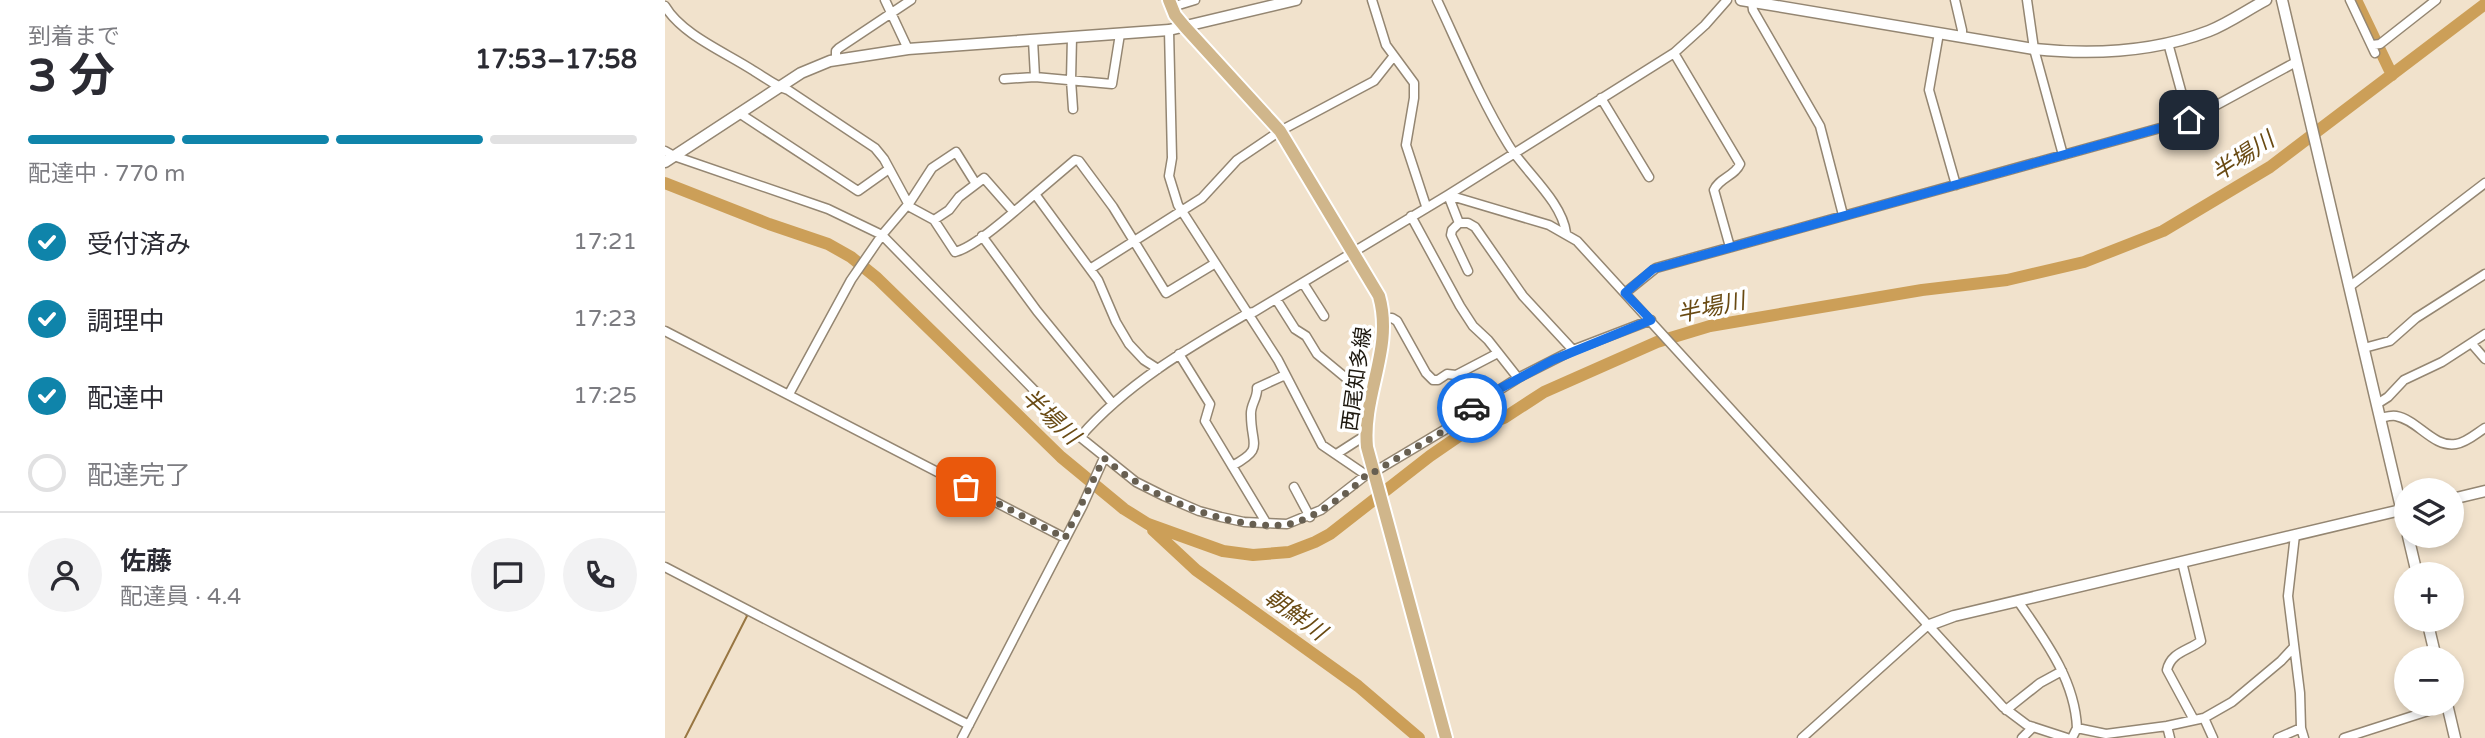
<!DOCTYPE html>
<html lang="ja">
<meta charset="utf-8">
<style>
body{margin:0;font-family:"Varela Round","Noto Sans JP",sans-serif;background:#f2f2f3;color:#2b2b33;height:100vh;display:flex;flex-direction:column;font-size:26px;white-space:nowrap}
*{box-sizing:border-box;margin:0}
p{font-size:23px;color:#7c7c81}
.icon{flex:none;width:38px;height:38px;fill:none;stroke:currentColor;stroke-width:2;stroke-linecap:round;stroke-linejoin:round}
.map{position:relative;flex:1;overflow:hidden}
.panel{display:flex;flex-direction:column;background:#fff;width:665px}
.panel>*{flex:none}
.tools{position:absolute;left:1729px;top:478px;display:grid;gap:14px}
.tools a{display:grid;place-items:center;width:70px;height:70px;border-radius:50%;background:#fff;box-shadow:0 4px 10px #0003;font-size:35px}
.pin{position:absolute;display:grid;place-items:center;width:60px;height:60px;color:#fff;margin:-30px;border-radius:14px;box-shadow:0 4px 10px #0006}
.courier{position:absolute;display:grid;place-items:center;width:70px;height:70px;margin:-35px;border:5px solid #1a73e8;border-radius:50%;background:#fff;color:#222;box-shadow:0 2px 9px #0007}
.head em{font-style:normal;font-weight:700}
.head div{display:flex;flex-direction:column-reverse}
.head{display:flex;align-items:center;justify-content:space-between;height:119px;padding:0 28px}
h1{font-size:46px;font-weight:700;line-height:52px}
.bar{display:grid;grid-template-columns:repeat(4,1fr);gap:10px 7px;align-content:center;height:84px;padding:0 28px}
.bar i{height:9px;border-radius:5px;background:#e1e1e2}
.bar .selected{background:#0f84aa}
.bar p{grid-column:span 4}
.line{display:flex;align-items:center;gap:18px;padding:0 28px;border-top:2px solid #e1e1e2}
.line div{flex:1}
.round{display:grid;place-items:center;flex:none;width:74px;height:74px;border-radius:37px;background:#f2f2f3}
ol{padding:0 28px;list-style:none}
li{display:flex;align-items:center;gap:21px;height:77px}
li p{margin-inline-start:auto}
li .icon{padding:7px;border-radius:50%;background:#0f84aa;color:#fff;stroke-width:4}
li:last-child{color:#7c7c81}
li i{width:38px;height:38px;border:4px solid #e1e1e2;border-radius:50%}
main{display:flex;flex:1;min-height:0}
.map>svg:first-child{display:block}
</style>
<main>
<section class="panel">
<div class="head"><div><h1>3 分</h1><p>到着まで</p></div><em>17:53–17:58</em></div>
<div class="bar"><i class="selected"></i><i class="selected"></i><i class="selected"></i><i></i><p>配達中 · 770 m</p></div>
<ol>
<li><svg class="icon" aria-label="check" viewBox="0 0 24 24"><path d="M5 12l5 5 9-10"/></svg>受付済み<p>17:21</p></li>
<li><svg class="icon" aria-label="check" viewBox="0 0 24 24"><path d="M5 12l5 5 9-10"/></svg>調理中<p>17:23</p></li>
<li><svg class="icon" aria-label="check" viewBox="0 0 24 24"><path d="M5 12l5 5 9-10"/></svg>配達中<p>17:25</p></li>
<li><i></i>配達完了</li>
</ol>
<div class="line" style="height:126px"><a class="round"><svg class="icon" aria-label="person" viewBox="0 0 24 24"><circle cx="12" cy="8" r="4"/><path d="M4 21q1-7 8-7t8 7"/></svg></a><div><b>佐藤</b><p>配達員 · 4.4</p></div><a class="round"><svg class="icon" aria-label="chat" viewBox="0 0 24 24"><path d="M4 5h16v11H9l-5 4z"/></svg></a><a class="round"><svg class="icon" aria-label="phone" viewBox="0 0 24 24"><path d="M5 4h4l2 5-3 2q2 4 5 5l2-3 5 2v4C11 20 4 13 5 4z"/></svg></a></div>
</section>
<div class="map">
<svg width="1820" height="738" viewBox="0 0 1820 738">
<rect width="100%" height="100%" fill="#f1e2cc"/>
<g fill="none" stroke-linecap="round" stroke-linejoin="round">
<path stroke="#987642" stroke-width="2" d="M20,738L82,616L79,612"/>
<path stroke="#cc9f58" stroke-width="12" d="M1691,0L1727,75
M0,183L104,224L163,244L186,257L212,278L396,457L459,509L483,524L558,551L588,555L624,552L650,542L665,534L765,456L797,434L839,418L879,392L992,342L1045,326L1257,290L1342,280L1419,262L1498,231L1605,167L1820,4
M488,530L531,570L693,686L754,738"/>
<defs>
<path id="minor" d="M220,0L243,49
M707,0L721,45L749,83V98L741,145L761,206
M772,0C795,49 815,98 843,144C859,171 897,201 901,233
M1290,0L1297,30V37
M1362,0L1369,49L1398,155
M1685,0L1710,53
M1087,2L1088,10L1155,126L1178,215
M0,6C17,35 62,53 89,71C101,78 110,86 123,90L210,148L219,159L245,207L269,220L290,252C311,247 352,209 370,194L433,280L451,322L464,344L479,360L493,369
M507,7L530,0
M504,30L507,158L504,176L513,205L613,360L657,445L701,475
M1274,33L1264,90L1291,185
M407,37L406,80L408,109
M368,40L370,77
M1503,43L1524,120
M1707,45L1715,44L1771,0
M1009,53L1075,164C1070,176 1054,178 1049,190L1065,247
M171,60V51L174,48L246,0
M339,79L370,77L447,84L455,34
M936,98L984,177
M74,113L193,191L224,169
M0,151L9,156L163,209L217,235L415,437L471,482L499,496L534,511L556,517L579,522L622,524L656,510L701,475H704L791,423L812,404L853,378L908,350L986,320
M370,194L410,160L414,161L448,207L501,293L549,264
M783,195L884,225L912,241L1338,707L1362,725L1402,738
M783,195L794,223H803L810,227L858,296L908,350
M746,216L795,306L808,326L823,340L853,378
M269,220L284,210L294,197L319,178L348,211
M794,223L787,230L786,235L803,271
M317,236L372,311L448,404
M425,269L537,198L572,160L615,131L709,81L728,57
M638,283L659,316
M1684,287L1820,183
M960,293L991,268L1524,120L1631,62
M611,299L630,329L641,336L652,354L681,378L707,387
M719,318H727L732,321L761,373L768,380H773L782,374L791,375L833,353
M0,331L400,538
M1807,344L1820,359
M1699,348L1725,341L1751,318L1820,274
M514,354L545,404L540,421L602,524
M124,394L186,280L217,235L245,202L267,168L291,152L311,184
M1712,404L1723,397L1739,380L1777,362L1820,334
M1715,418C1720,417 1726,415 1731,416C1753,420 1768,448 1791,444C1801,443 1812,433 1820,428
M415,437C461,384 523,348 583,313L589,312L783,195L1009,53L1040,25L1062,0
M673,453L701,435
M567,466C600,448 586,446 586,415C585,405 593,398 592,388L620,375
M629,487L645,517
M1630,535L1623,596L1635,693L1636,728L1639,738
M1517,562L1536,641C1523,651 1506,652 1502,670L1529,720
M0,567L304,725
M1353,601C1380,640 1410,680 1412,728
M1341,710L1375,683L1397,671
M1539,718L1548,738
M1502,726L1505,738
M297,738L417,507L439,458
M1137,738L1262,626
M1357,738L1368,727
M1407,738L1412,728L1441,734L1502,726L1539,718L1567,702L1616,661L1628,648
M1613,738L1636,728
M1679,738L1782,705"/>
<path id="tertiary" d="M1076,0L1369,49C1427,55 1489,52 1544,31C1564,23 1582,10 1601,0
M1617,0L1741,529
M0,162L136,73L165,61L243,49L504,30L631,0
M1787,499L1820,491
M1743,536L1752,574
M1762,620L1771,658
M1262,626L1289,616L1740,509
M1782,704L1790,738"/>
<path id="primary" d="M504,0L510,15L520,27L615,131L714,296C729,349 697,394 702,447L781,738"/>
</defs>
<use href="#minor" stroke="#948672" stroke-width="11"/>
<use href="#tertiary" stroke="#948672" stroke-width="13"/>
<use href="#primary" stroke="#fff" stroke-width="16"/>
<use href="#minor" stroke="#fff" stroke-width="8"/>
<use href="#tertiary" stroke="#fff" stroke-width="10"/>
<use href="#primary" stroke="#d0b68b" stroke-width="12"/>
</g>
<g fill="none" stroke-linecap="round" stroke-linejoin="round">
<path stroke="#675f51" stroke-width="7" stroke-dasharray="0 12.6" d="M301,487L400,538L439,458C449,466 459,475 470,481C507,505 580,532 624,524C647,520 686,492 701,475H704L792,423L807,408"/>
<path stroke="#1a73e8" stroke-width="9" d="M807,408L836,388L888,360L986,320L960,293L988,269L1524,120"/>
</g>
<g text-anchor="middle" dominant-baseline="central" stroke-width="7" stroke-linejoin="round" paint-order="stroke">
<g font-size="21" fill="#1d180f" stroke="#fff">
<text transform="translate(692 379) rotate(-82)">西尾知多線</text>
</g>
<g font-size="23" font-style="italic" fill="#694a13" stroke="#fff">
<text transform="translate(1578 157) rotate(-33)">半場川</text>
<text transform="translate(1046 308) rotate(-12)">半場川</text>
<text transform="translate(385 417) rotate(43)">半場川</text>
<text transform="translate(630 615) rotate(36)">朝鮮川</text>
</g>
</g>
</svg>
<div class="tools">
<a><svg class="icon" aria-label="layers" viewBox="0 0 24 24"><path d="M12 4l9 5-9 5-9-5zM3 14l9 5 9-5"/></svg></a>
<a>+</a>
<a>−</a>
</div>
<div class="pin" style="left:301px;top:487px;background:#ea580c"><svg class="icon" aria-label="bag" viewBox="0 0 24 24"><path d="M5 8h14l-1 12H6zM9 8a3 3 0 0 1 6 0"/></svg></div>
<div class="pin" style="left:1524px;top:120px;background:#1f2937"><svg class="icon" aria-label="home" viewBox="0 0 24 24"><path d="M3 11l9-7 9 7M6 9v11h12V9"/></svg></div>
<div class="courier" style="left:807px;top:408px"><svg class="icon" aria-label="car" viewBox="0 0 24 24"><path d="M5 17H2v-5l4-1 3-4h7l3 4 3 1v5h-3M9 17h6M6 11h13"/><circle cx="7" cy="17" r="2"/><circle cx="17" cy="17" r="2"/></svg></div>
</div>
</main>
